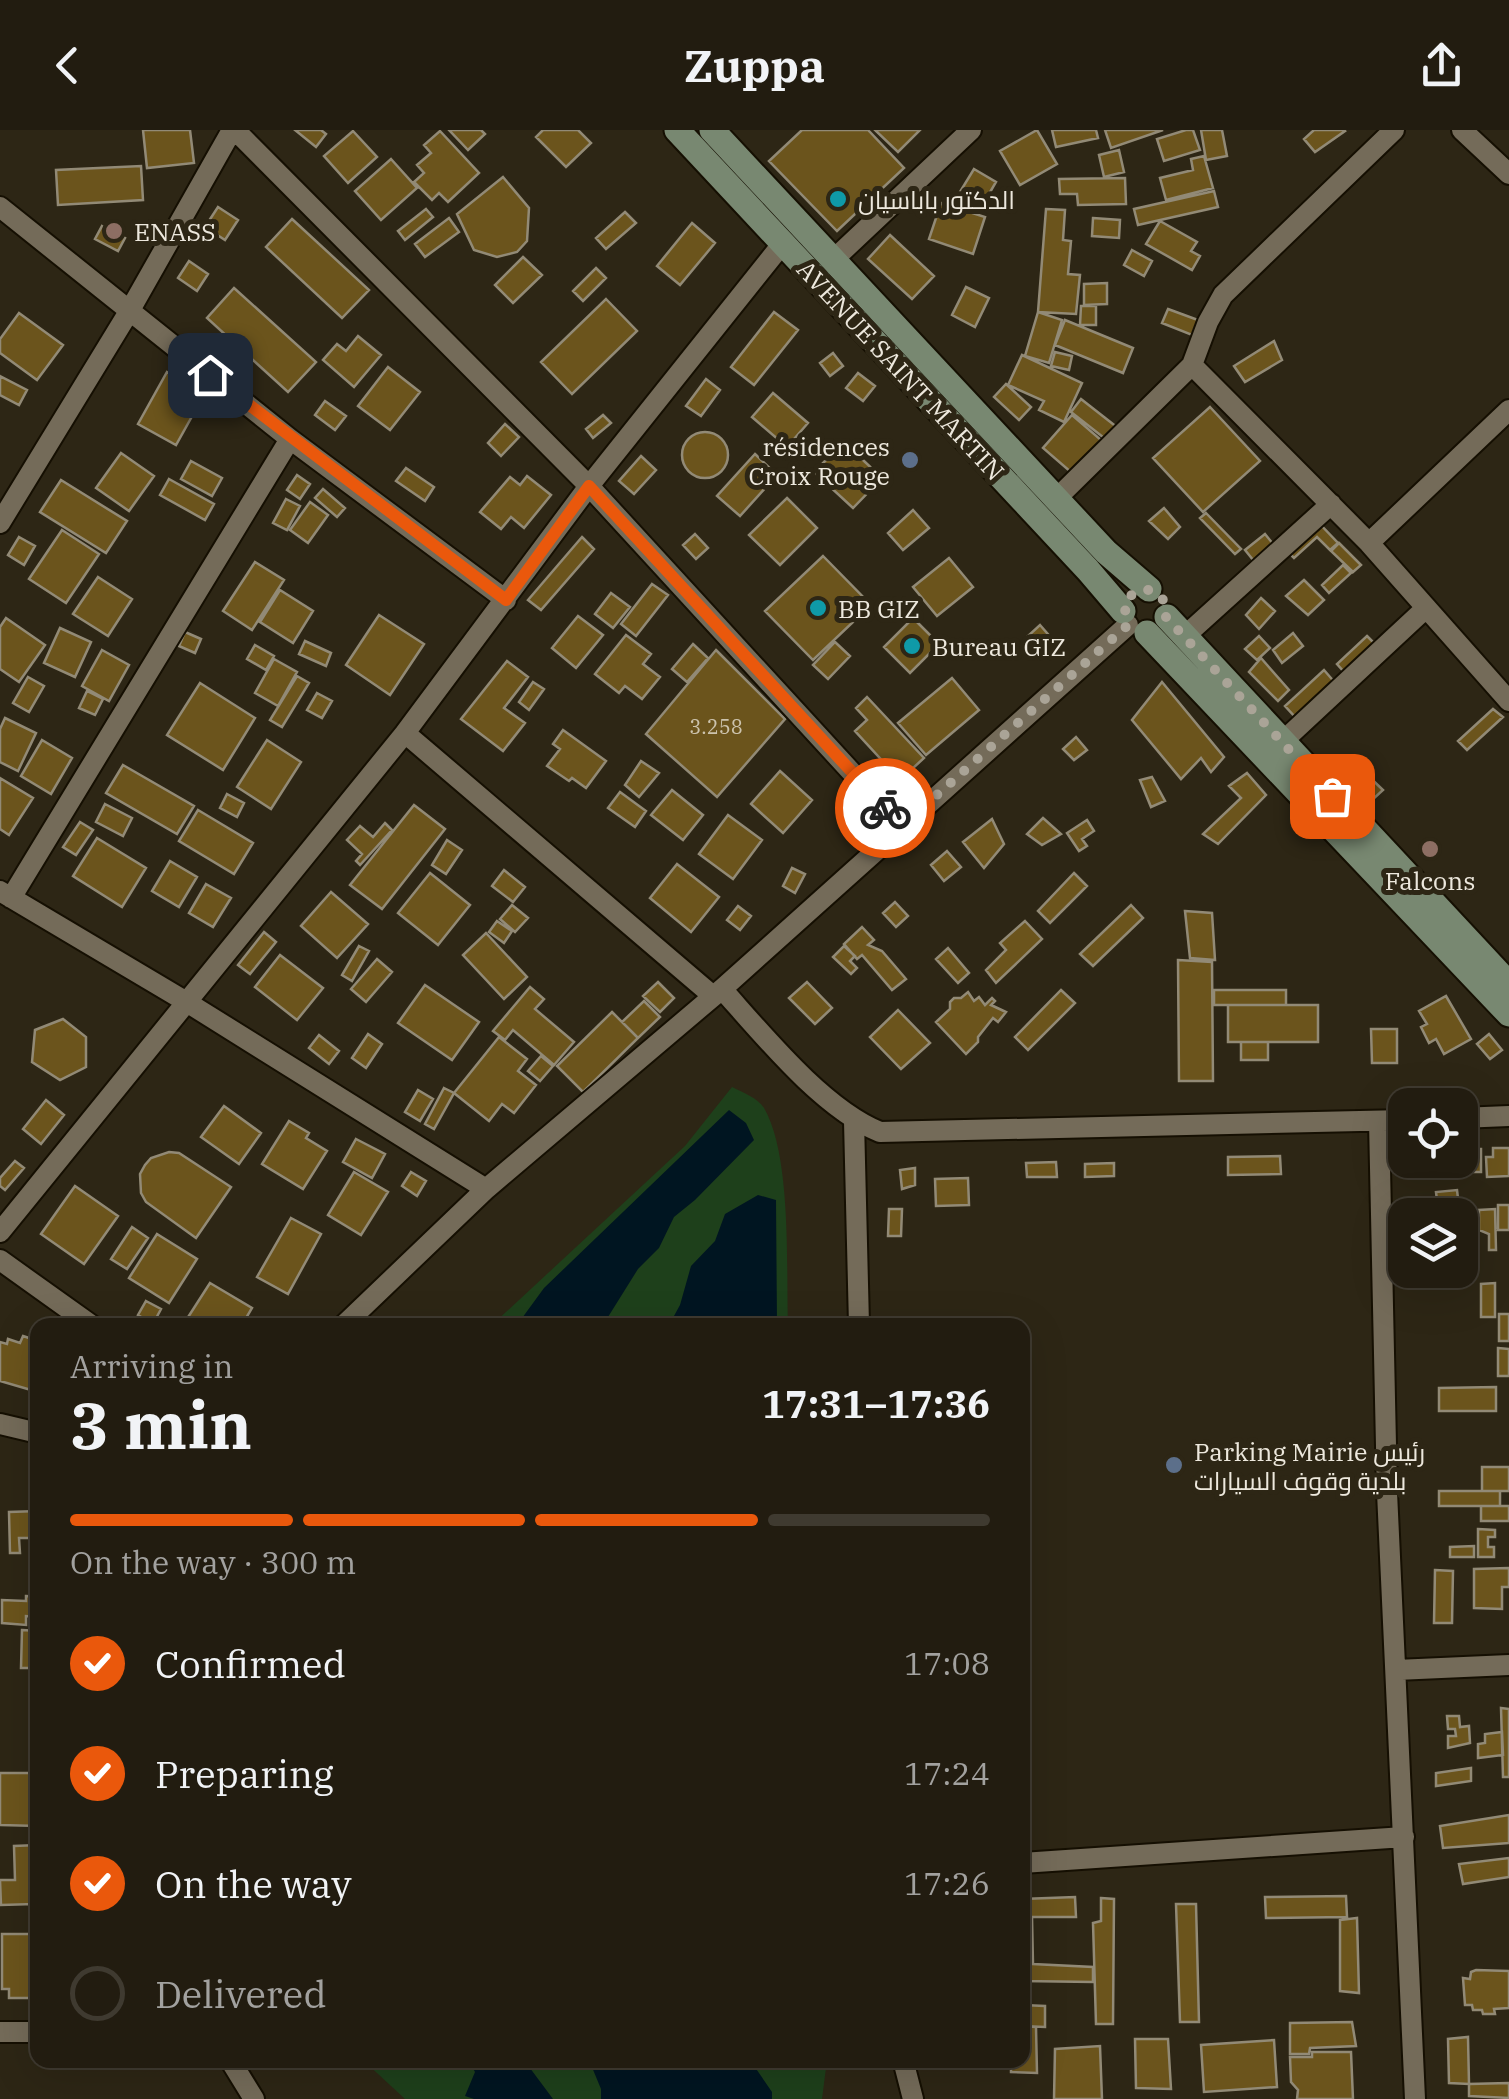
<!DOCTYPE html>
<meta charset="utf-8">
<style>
body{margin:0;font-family:"IBM Plex Serif",Cairo,serif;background:#2e291e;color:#f1f3f6;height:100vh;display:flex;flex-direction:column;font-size:38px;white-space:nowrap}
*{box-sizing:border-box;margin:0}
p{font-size:32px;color:#a2a19f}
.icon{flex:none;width:55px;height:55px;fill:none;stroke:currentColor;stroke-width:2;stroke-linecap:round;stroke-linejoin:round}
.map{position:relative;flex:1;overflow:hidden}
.drawer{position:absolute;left:30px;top:1188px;width:1000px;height:750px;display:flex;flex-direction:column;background:#221c10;border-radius:20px;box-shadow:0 10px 40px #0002,0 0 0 2px #3f3a30}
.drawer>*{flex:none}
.tools{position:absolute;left:1388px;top:958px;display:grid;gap:20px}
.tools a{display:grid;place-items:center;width:90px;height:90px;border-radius:20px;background:#221c10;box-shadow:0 10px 40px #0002,0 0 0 2px #3f3a30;font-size:50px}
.pin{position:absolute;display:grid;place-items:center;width:85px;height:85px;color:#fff;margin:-42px;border-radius:20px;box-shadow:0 5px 15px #0006}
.courier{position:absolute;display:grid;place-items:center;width:100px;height:100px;margin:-50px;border:8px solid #ea580c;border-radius:50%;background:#fff;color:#222;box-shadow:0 2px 12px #0007}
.headline em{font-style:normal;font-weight:700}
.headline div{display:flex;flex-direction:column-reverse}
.headline{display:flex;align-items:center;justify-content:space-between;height:170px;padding:0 40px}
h1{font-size:65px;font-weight:700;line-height:75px}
.bar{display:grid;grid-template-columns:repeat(4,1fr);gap:15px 10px;align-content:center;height:120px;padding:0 40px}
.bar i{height:12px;border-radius:8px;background:#3f3a30}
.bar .selected{background:#ea580c}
.bar p{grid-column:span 4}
ol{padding:0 40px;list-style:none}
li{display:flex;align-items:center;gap:30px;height:110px}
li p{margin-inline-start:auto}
li .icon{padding:10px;border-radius:50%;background:#ea580c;color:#fff;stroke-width:4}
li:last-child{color:#a2a19f}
li i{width:55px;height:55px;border:5px solid #3f3a30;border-radius:50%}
header{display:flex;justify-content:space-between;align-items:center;height:130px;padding:0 40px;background:#221c10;font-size:45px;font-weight:700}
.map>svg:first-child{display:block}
</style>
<header><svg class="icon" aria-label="back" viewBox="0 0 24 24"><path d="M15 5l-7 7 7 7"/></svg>Zuppa<svg class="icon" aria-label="share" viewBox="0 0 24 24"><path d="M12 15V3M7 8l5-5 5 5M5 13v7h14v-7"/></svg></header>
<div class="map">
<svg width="1509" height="1969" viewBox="0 0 1509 1969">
<rect width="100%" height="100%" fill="#2d2615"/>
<path fill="#1e401b" d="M732,957C742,962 758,968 764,978C792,1026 786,1138 788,1195H492L685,1016Z
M363,1930H827L822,1969H405Z"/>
<path fill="#001521" d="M729,980L746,993L754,1010L695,1070L674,1087L659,1118L638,1139L603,1195H517L544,1158Z
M758,1065L776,1070L777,1195H669L680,1175L691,1136L715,1111L725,1084Z
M440,1930H524L553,1969H474L465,1966L475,1942L470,1933L446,1934Z
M589,1930H750L772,1962V1969H601V1959Z"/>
<path fill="#6b541c" stroke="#928a76" stroke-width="2.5" d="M143,0H190L194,33L147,38Z
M295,0H321L326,4L316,17Z
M449,0H481L485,4L468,20Z
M543,0H578L591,13L566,37L536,7Z
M802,0H868L904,38L837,101L769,31Z
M875,0H920L898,22Z
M1037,0L1057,34L1020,55L1000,21Z
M1052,0H1096L1098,8L1056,17Z
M1105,0H1163L1111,18Z
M1186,0H1193L1200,20L1164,31L1157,9Z
M1201,0H1222L1227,26L1206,30Z
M1314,0H1344L1345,1L1315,22L1304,9Z
M353,1L377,27L348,53L324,26Z
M440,1L479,43L448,72L439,63L432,70L414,52L424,43L417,35L431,23L424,15Z
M1119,20L1124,42L1104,47L1099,25Z
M1204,26L1213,58L1166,70L1160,48L1193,40L1191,29Z
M391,29L417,58L381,90L355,61Z
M141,36L143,70L58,75L56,40Z
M974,39L996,52L978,83L955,70Z
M503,47L529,78L527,111L517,122L497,127L474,120L457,84Z
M1125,48L1126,74L1078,75L1077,64H1060L1059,49Z
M1214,61L1218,77L1138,95L1134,79Z
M941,73L985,87L973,124L929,109Z
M218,77L238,90L225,110L205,97Z
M426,79L433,87L405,110L398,101Z
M1046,79L1065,80L1063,110L1071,111L1068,144L1080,145L1076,184L1038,182Z
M625,82L636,93L606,119L596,108Z
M449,88L459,102L425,127L415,114Z
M1093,88L1120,90L1119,108L1092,106Z
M292,89L369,160L342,188L266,117Z
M1160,91L1197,112L1191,121L1200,126L1192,140L1146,114Z
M692,93L715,113L680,155L657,136Z
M102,96L125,108L118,121L95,109Z
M890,105L934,146L912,169L868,129Z
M1132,120L1152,131L1144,146L1124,135Z
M523,127L542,145L513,173L495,155Z
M189,131L208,144L197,161L178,148Z
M596,138L606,148L583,171L573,161Z
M1107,153V174L1084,175V154Z
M966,157L989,168L975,197L952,185Z
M234,158L316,232L288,262L207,188Z
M606,169L637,201L572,264L541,232Z
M1081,176H1096V195H1080Z
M1168,179L1198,190L1192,205L1162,193Z
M774,182L798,200L754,255L731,237Z
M1038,182L1062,190L1049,233L1025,226Z
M19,183L63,215L37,250L0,223V209Z
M1065,190L1133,218L1123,243L1055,215Z
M358,206L381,225L354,257L323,230L337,214L346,221Z
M1274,211L1282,230L1245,252L1234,236Z
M1055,222L1072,226L1069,240L1051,236Z
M833,223L843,236L830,246L820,233Z
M1022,225L1082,253L1064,292L1039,280L1044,271L1008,255Z
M388,237L420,262L390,300L358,276Z
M167,242L205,263L176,315L138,294Z
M858,243L875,256L863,271L846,258Z
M0,246L27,260L19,275L0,265Z
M706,249L720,260L701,286L686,276Z
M1006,254L1031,277L1019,290L994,267Z
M773,263L808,293L787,317L752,287Z
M1081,269L1118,298L1108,311L1071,282Z
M325,271L346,286L335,300L315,285Z
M1210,277L1260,331L1203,382L1153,328Z
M603,285L611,293L593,308L586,299Z
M1072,285L1101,310L1072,343L1043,318Z
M505,294L519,307L501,326L488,313Z
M682 325a23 23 0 1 1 46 0a23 23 0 1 1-46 0Z
M844,312L882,348L853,378L814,342Z
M121,323L154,346L129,381L96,358Z
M755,324L777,345L740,386L717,366Z
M641,326L656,340L634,364L619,351Z
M191,331L222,348L212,366L181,349Z
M406,338L434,357L425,371L396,351Z
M297,345L310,354L300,369L287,360Z
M527,346L551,365L524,398L511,387L501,399L480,382L510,347L520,355Z
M169,349L214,374L205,390L160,365Z
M61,350L127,391L106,423L40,382Z
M323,359L345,378L337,387L315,368Z
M787,368L817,398L780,435L749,405Z
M286,369L300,376L287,400L273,393Z
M310,372L328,385L308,413L290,400Z
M1164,378L1180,397L1168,409L1149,391Z
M913,380L929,398L903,420L888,403Z
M1206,383L1241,419L1235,424L1200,388Z
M1317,391L1338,413L1330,420L1317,407L1294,428L1285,419Z
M62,400L99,424L66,473L29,449Z
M695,404L708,418L696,429L683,415Z
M1265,404L1278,420L1258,436L1245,420Z
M19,407L35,416L24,435L8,425Z
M582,407L594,419L541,480L528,470Z
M1339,413L1361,435L1353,442L1331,421Z
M823,426L871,475L813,530L765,481Z
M823,426L871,475L813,530L765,481Z
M949,428L973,457L937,486L913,457Z
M255,432L284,450L252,500L223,481Z
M1343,435L1351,443L1329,463L1322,455Z
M98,447L132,469L108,506L73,484Z
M1304,450L1324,470L1308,485L1286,466Z
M652,454L668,465L636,506L621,494Z
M280,460L313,481L293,513L260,492Z
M611,463L630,477L613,498L595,484Z
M1261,468L1275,481L1259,499L1246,485Z
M379,485L424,514L390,565L346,535Z
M578,486L603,505L576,538L552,518Z
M6,488L45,515L19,552L0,539V497Z
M913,488L939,514L910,543L884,517Z
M913,488L939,514L910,543L884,517Z
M1040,495L1053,510L1042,520L1028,506Z
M60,498L91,512L75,547L44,533Z
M185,502L201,509L195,523L179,516Z
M1293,503L1303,516L1282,533L1273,520Z
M626,505L651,524L643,534L660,547L642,569L625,556L619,563L595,544Z
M1259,506L1270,518L1257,530L1245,519Z
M1367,506L1376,515L1345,543L1337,534Z
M305,511L331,523L326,536L299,524Z
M835,512L850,526L828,549L813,535Z
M693,514L708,528L687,552L672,539Z
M255,515L274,526L266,540L247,529Z
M102,520L129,535L109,571L82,556Z
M716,520L785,589L717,667L646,604Z
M1261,528L1289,560L1278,571L1249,542Z
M274,529L297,542L278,576L255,563Z
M507,531L528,547L504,578L525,593L503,621L461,589Z
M1324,540L1337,555L1297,589L1285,576Z
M297,546L309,553L282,597L270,590Z
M28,547L44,556L29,582L13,573Z
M952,548L979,580L926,625L898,593Z
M952,548L979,580L926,625L898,593Z
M533,552L544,559L529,580L519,572Z
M1162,552L1224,627L1211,642L1201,628L1181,649L1132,590Z
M200,553L255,588L223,640L167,605Z
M87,561L103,569L95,585L79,578Z
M317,563L332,571L322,588L307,580Z
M867,567L924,628L900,650L855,601L867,590L856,578Z
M1493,579L1503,587L1467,620L1458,611Z
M5,588L36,603L18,641L0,632V599Z
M563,600L606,631L586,658L572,648L569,651L547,636L560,619L553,614Z
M1076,607L1087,620L1074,630L1063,619Z
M42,610L72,628L51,664L21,646Z
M267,610L301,632L271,679L237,657Z
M641,631L659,643L639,667L625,655Z
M123,635L194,676L177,704L106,663Z
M1358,636L1383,660L1371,671L1345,644Z
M780,641L812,670L783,703L751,674Z
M1247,643L1266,665L1218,714L1203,704L1241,668L1229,656Z
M1152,647L1165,671L1151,677L1140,650Z
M0,648L33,668L9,705L0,699Z
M672,660L703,685L683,710L651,685Z
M620,662L646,681L635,697L608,678Z
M227,664L244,673L237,687L220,678Z
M851,668L865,677L856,691L842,682Z
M105,674L132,688L123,706L96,692Z
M414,675L445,699L382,779L350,755Z
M198,680L253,713L234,744L179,711Z
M728,685L762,710L733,749L699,724Z
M1043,688L1061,704L1042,715L1027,704Z
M992,689L1004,714L984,738L963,712Z
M1087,690L1094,701L1082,709L1087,716L1079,721L1067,703Z
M80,692L93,700L76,725L63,717Z
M385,693L392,700L360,735L356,731L362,724L347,710L360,696L373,707Z
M97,708L146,738L122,777L73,746Z
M447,710L462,720L446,744L432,735Z
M947,721L961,737L944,751L931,735Z
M170,731L197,747L179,777L152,761Z
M677,734L719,767L691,802L650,768Z
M792,738L805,744L795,763L783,756Z
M504,740L525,757L513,772L492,756Z
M430,743L470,775L438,815L398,783Z
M1074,743L1087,756L1050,793L1038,781Z
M206,754L231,768L213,797L189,783Z
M331,762L368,794L337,828L301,796Z
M895,772L908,786L896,797L883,783Z
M512,775L528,788L515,802L500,789Z
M1131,775L1143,788L1093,836L1080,824Z
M738,776L751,786L740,800L727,790Z
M1185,781L1212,783L1215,830L1190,828Z
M497,791L512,801L504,813L489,802Z
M1025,791L1042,809L996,853L986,840L1006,820L1000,813Z
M862,797L874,810L868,815L882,821L906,849L892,860L862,825L857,829L844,814Z
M264,802L276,812L250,844L238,835Z
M486,803L527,847L504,869L463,825Z
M359,816L369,821L352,851L342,845Z
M844,816L855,826L850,831L857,838L851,844L833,827Z
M948,818L969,843L958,853L936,829Z
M280,825L323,858L297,890L255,857Z
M377,829L392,842L366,872L351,859Z
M1178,830L1212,832L1213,951H1179Z
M658,852L674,868L660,882L643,866Z
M807,852L832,878L815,894L789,868Z
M425,855L479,892L452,930L398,893Z
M530,857L544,869L535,879L574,912L554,935L513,900L505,910L493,901Z
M1061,860L1075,873L1028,920L1015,907Z
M1214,860H1286V875H1214Z
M968,862L974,871L979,867L985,875L992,868L995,871L991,875L1006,882L998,892L993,888L978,907V912L966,924L936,892L950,879V872L954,868H961Z
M1446,866L1471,909L1444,924L1436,909L1429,913L1421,897L1427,894L1419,881Z
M644,871L660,887L638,908L622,892Z
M1228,875H1318V912H1228Z
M898,880L930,913L901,939L870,907Z
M612,882L638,908L583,962L557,936Z
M63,889L86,907V937L60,950L32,932L35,900Z
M1371,899H1397V933H1372Z
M368,904L382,914L366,938L352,928Z
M1489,904L1502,920L1490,929L1477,914Z
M319,905L339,921L329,934L309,918Z
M499,907L527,929L518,941L536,955L514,983L502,974L489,991L454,963Z
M1241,912H1268V930H1241Z
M541,926L553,936L540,951L528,941Z
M444,958L454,963L434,999L425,994Z
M418,960L433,969L420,991L405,982Z
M46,970L64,985L41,1014L23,999Z
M224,976L261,1003L239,1034L201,1007Z
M289,991L309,1003L306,1008L327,1021L303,1059L262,1034Z
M356,1009L385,1024L372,1048L343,1032Z
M1493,1018H1509V1046L1487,1047L1486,1027H1493Z
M1460,1019H1481V1042H1455V1031H1441L1460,1030Z
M169,1022L179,1023L231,1057L196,1108L146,1072L141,1063L140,1044L145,1035L151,1028Z
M1280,1026L1281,1044L1228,1045V1027Z
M15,1031L24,1038L5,1060L0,1056V1048Z
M1056,1032L1057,1047H1027L1026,1033Z
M1114,1033V1046L1085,1047V1034Z
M915,1038V1055L902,1059L900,1040Z
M354,1042L388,1062L361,1105L328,1085Z
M411,1042L426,1051L417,1066L402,1056Z
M968,1048L969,1075L936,1076L935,1049Z
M75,1056L118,1086L84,1134L41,1104Z
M1457,1060L1459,1077L1438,1079L1436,1062Z
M1498,1075H1509V1100H1498Z
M889,1079H902L901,1106H888Z
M1495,1079L1496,1120H1489V1104L1479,1100V1080Z
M291,1088L321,1104L288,1164L257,1147Z
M132,1097L148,1108L127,1139L111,1129Z
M157,1104L197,1129L169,1173L129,1148Z
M210,1153L252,1178L242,1195H183Z
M1495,1153V1187H1481V1154Z
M146,1171L161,1179L153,1194L138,1185Z
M1499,1184H1509V1211H1499Z
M23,1206L38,1211V1262L0,1251V1212L7,1214L8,1209L20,1213Z
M1498,1218L1509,1219V1246H1498Z
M1496,1257V1281H1439V1258Z
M1482,1337H1509V1361H1482Z
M1439,1361H1500V1376H1439Z
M1481,1376H1509V1391H1481Z
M38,1381V1408H19L20,1423H10L9,1382Z
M1478,1399L1495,1400V1407H1488V1417H1494V1427H1478Z
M1474,1416V1427H1450V1417Z
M1509,1438V1457H1502V1479L1474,1478V1439Z
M1435,1440L1453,1441L1452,1493H1434Z
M26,1466L38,1467V1487L26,1486V1495L2,1493V1470L26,1471Z
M22,1500L38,1501V1538H21Z
M1501,1578L1509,1579V1647H1503Z
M1447,1586H1459L1460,1597L1469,1596L1470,1613L1448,1618V1606H1456L1455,1599H1448Z
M1502,1602L1503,1625L1478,1628V1614L1485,1613V1604Z
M1471,1638V1651L1436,1656V1643Z
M0,1643H38V1696L0,1695Z
M1509,1685V1713L1443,1718L1440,1696Z
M38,1715V1781H34V1774L1,1775L0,1750H15L14,1716Z
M1509,1728V1747L1463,1754L1459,1734Z
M1346,1766L1347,1787L1266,1788L1265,1767Z
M1075,1767L1076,1787H1032L1033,1834L1093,1837V1852L1022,1851V1769Z
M1101,1768L1114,1769L1113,1894H1096L1093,1793L1101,1791Z
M1176,1774H1196L1199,1892H1180Z
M1357,1788L1359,1863L1340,1861V1790Z
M2,1804H38V1868H9V1859H2Z
M1476,1840L1509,1841V1878L1494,1879L1495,1884H1483L1482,1880H1473L1472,1875H1465L1463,1848L1470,1849L1471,1842Z
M1022,1875L1045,1876V1897L1022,1896Z
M1352,1892L1356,1916L1310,1918L1309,1924H1290V1893Z
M1022,1896L1036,1897L1037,1943L1011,1942V1930H1022Z
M1468,1907L1469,1954L1449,1953L1448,1909Z
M1135,1909H1168L1171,1959L1136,1958Z
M1274,1910L1277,1957L1204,1962L1201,1915Z
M1100,1916L1102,1969H1054L1055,1919Z
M1312,1922H1351L1353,1969H1297L1298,1960L1291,1952L1290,1927H1312Z
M1509,1953V1968L1469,1966V1954Z"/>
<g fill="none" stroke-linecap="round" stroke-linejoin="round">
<defs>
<path id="street" d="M235,0L589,356L901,696
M1462,0L1509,44
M0,77L290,309L506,470
M833,130L971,0
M1192,235L1369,413L1509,571
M1056,369L1192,235L1208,192L1223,165L1394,0
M0,393L130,180L232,0
M1369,413L1509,280
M1186,505L1331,374
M405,603L713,866
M1282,612L1426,478
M0,761L185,871L486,1059
M11,768L290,309
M722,859C764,906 823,979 880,1002L1405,990
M1460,988L1509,986
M854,991L859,1195
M1379,991L1387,1362L1415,1969
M0,1102L405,603L589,356L783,113
M0,1130L91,1195
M344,1195L486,1059L722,859L1128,495
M0,1294L38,1303
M1396,1540L1509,1535
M1022,1733L1404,1707
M0,1902H38
M230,1930L254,1969
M903,1930L913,1969"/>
<path id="secondary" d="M677,0L1088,440L1123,481
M712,0L1106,422L1149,459
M1167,487L1509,854
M1147,503L1509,884"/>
</defs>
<use href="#street" stroke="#150f02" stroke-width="24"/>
<use href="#secondary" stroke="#150f02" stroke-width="29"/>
<use href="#street" stroke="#746b59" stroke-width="20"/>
<use href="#secondary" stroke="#788871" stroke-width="25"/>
</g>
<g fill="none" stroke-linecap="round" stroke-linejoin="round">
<path stroke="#aaa497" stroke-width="10" stroke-dasharray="0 18" d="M885,678L902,696L1128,495L1124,474C1138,450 1169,458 1166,487L1332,666"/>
<path stroke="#ea580c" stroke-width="12" d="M210,245L506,470L589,356L885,678"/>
</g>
<g fill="#0f9aa8" stroke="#2d2615" stroke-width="4">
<circle cx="838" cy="69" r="10"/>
<circle cx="818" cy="478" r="10"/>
<circle cx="912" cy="516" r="10"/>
</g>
<g fill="#8d6e63" stroke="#2d2615" stroke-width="4">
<circle cx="114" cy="101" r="10"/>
<circle cx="1430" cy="719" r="10"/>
</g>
<g fill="#5c6f8a" stroke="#2d2615" stroke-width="4">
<circle cx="910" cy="330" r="10"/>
<circle cx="1174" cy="1335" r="10"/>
</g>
<g text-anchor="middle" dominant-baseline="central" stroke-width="10" stroke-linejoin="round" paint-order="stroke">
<g font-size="20" fill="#ccc3ad">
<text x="716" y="596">3.258</text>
</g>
<g font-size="25" fill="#ede8dd" stroke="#2d2615" text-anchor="start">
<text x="858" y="69">الدكتور باباسيان</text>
<text x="134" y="101">ENASS</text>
<text x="890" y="316" text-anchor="end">résidences<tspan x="890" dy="29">Croix Rouge</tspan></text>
<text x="838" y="478">BB GIZ</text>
<text x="932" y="516">Bureau GIZ</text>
<text x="1430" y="750" text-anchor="middle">Falcons</text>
<text x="1194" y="1321">Parking Mairie رئيس<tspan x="1194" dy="29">بلدية وقوف السيارات</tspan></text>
</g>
<g font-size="25" fill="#ede8dd" stroke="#2d2615">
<text transform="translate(901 240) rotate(47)">AVENUE SAINT MARTIN</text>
</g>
</g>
</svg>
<div class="tools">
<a><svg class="icon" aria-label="locate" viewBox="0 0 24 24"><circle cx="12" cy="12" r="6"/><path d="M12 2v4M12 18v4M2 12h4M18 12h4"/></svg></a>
<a><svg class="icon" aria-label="layers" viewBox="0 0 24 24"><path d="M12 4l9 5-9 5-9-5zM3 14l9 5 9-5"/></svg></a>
</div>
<div class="pin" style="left:1332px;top:666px;background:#ea580c"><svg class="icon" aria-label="bag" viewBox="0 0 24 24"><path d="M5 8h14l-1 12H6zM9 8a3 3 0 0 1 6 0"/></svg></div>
<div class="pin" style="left:210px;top:245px;background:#1f2937"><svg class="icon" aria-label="home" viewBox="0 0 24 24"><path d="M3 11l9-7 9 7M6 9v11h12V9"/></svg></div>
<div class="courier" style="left:885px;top:678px"><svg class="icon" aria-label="bike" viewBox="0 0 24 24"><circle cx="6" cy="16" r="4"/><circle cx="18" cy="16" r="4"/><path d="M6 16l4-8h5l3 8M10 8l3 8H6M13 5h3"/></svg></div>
<section class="drawer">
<div class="headline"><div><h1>3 min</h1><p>Arriving in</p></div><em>17:31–17:36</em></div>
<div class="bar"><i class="selected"></i><i class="selected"></i><i class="selected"></i><i></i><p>On the way · 300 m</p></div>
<ol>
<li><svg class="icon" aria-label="check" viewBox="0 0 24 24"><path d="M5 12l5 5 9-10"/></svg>Confirmed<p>17:08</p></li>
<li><svg class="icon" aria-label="check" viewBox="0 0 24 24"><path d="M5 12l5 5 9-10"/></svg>Preparing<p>17:24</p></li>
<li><svg class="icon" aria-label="check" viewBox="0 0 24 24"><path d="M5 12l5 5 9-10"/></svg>On the way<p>17:26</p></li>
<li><i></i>Delivered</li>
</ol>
</section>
</div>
